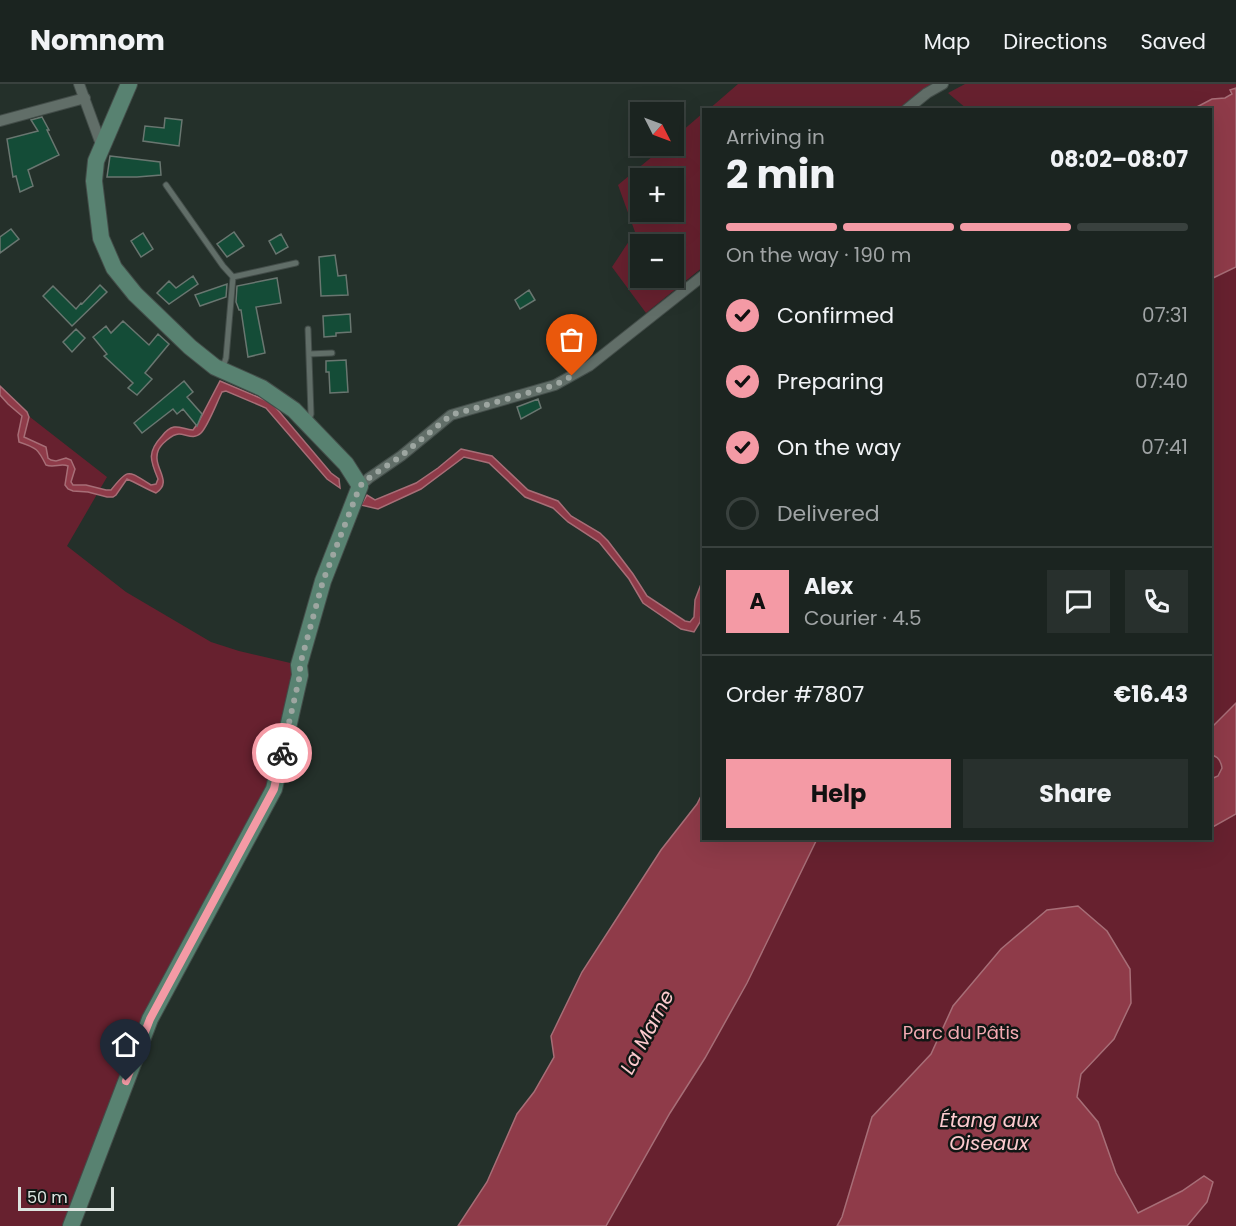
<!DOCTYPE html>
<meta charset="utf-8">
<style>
body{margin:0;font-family:Poppins,sans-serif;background:#28302d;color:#f1f3f6;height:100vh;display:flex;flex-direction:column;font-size:22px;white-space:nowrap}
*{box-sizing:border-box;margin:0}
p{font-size:20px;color:#a0a4a5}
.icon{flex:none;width:33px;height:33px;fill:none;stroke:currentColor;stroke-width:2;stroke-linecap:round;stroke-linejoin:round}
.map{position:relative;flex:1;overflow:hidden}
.details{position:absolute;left:702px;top:24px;width:510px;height:732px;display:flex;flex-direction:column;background:#1b2420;border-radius:0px;box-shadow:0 6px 24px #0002,0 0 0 2px #39413e}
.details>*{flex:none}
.needle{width:39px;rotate:132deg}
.tools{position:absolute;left:630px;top:18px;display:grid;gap:12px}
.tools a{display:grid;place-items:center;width:54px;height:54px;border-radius:0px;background:#1b2420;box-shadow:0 6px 24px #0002,0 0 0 2px #39413e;font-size:30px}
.scale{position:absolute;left:18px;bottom:15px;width:96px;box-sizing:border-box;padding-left:6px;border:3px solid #dee5e1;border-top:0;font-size:16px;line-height:21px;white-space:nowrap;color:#dee5e1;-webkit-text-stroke:4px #111614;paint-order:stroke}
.pin{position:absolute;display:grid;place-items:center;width:51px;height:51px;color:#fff;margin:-62px -26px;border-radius:50% 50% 50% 0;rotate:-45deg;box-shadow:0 0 6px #0007}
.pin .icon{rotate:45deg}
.courier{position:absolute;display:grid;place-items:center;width:60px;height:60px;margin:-30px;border:4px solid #f49aa5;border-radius:50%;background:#fff;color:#222;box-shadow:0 2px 8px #0007}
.head em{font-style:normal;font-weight:700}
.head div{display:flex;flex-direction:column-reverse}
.head{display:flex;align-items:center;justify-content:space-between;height:102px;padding:0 24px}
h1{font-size:39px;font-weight:700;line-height:45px}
.bar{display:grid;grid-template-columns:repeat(4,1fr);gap:9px 6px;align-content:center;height:72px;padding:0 24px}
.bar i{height:8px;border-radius:4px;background:#39413e}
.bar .selected{background:#f49aa5}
.bar p{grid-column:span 4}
.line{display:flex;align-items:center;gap:15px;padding:0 24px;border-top:2px solid #39413e}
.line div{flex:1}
.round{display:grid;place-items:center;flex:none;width:63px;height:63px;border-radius:0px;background:#28302d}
ol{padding:0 24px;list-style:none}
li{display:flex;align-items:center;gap:18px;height:66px}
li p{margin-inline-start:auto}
li .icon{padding:6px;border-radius:50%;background:#f49aa5;color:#111;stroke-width:4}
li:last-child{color:#a0a4a5}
li i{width:33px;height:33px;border:3px solid #39413e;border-radius:50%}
.action{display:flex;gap:12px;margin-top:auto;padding:12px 24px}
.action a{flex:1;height:69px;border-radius:0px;background:#f49aa5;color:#111;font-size:24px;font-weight:700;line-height:69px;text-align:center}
.action a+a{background:#28302d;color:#f1f3f6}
header{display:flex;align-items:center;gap:36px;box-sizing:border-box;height:84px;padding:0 30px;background:#1b2420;border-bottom:2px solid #39413e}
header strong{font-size:28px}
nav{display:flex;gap:33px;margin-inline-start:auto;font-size:21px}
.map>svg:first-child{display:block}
</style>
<header>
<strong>Nomnom</strong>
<nav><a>Map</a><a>Directions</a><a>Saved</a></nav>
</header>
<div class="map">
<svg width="1236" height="1142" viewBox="0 0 1236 1142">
<rect width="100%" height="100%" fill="#24302a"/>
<path fill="#67212f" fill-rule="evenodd" d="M738,0H931L898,25L708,26Z
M965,0H1236V17L1210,26L967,25L948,9Z
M703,29V183L646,229L612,183L635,148L618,101L665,62H674V54ZM674,94V128H640V94ZM640,160H674V194H640Z
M1236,183V1142H606L670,1029L705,974L747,899L817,755L1210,754V195Z
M0,302L30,333L107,393L67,462L126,508L211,558L239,567L299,581L274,705L150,935L71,1142H0Z"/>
<path fill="#8f3b49" stroke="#a76e77" stroke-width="1.5" d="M1236,4V183L1211,195L1210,26L1193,25L1212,15L1225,14L1232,10L1230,6Z
M220,297L272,319L331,389L339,395L340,404L327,395L266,324L226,307L222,308C217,318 208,342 201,349C194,356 186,350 179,350C172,350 160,361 158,367C152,384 174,397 156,409C146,405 137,399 127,395L116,411L113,413H107L88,408L73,407L68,405L65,401L68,382C61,379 54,384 46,381C38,365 37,364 19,358L18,351L22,332L8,320L0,311V302L27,328L29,333L24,353L46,363L48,374L51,376L56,377L66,374L71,376L75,385L71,398L73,401H86L106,406H111C129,383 128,387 151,401L156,400L158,395C150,376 147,368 162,352C165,348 169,344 174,343C180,342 186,346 193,346L198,339Z
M461,365L492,372L528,406L558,417L571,432L600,449L608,457L633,490L647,512L685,537L690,538L694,533L695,516L703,495V515L702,520L700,538L694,548L681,545L643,519L629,495L599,458L568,438L553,424L525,413L489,379L464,373L421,405L378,425L361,421L367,411L375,416L416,399L438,384Z
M1236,619V730L1211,744V695L1218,692L1222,684C1221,677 1218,672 1211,671V644Z
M703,708L704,754L817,755L747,899L705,974L670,1029L606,1142H458L487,1098L517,1030L534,1008L554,973L551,952L582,888L661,766L697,720Z
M1078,822L1107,847L1130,885L1131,919L1114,955L1081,990L1077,1013L1098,1038L1116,1089L1138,1129L1182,1107L1204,1092L1213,1098L1207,1118L1187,1142H837L842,1133L872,1033L931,970L953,922L1001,865L1047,826Z"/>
<path fill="#144c37" stroke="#697670" stroke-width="1.5" d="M42,33L49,46H47L59,71L28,86L33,102L20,108L16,92L13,93L7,55L38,47L31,36Z
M165,34L182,36L179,62L143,57L145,42L164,44Z
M110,72L160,78L161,91L137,93H107Z
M11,145L19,155L0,169V153Z
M234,148L244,162L227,173L217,160Z
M143,149L153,165L141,173L131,157Z
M281,150L288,163L276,170L269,157Z
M335,171L338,192L346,191L348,211L321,212L319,173Z
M193,192L198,200L169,220L157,209L169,197L176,204Z
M277,194L281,219L256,223L265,269L248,273L241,226H239L236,218L237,202Z
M227,200L226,213L200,222L195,211Z
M100,201L107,208L72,242L43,212L53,202L76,225L81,219L82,220Z
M529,206L535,216L520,225L515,216Z
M350,230L351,248L336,249V252L324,253L323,232Z
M123,237L149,261L158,250L169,260L145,289L152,295L137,311L128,304L133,299L104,272L107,270L93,253L106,242L111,249Z
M76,245L85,254L72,268L63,258Z
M346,276L348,308L330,309L329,288H326V277Z
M184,297L193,308L187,313L202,330L197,342L183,325L177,330L173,325L142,349L134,339Z
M538,315L541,324L521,335L517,323Z"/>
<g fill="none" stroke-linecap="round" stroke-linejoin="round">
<defs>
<path id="lane" d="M166,101L223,182L233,193L226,274L222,285
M233,193L296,179
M308,245L311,330L308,337
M309,270L332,269"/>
<path id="street" d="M79,0L102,63
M906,26L927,9L943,0
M0,37L85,14
M360,402L369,394L401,372L451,331L555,301L589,282L704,191"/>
<path id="secondary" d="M71,1142L150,935L274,705L300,591L299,581L323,497L360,402L346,380L294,326L262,304L215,283L190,263L135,210L114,184L101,154L94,97L96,77L129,0"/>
</defs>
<use href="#lane" stroke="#434d49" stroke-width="7"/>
<use href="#street" stroke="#434d49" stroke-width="12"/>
<use href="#secondary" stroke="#434d49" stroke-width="18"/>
<use href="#lane" stroke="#616e68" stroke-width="5"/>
<use href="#street" stroke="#616e68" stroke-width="10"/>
<use href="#secondary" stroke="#588271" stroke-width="16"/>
</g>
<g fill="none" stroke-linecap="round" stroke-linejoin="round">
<path stroke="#9da6a1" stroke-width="6" stroke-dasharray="0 10.8" d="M282,669L300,591V581L323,497L360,402L369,394L401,372L451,331L555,301L572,292"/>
<path stroke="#f49aa5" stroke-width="8" d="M126,997L150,935L274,705L282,669"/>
</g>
<g text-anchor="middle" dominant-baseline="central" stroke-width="5" stroke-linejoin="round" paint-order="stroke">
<g font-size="18" fill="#f3aab2" stroke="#111614">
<text x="961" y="948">Parc du Pâtis</text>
</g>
<g font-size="20" font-style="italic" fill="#fccace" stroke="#111614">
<text transform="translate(647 948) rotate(-62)">La Marne</text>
<text x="989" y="1036">Étang aux<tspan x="989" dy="23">Oiseaux</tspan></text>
</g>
</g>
</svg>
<div class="tools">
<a><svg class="needle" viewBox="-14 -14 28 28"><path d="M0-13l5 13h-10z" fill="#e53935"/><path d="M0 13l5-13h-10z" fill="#a0a4a5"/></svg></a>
<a>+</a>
<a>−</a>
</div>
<div class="scale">50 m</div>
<div class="pin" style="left:572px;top:292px;background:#ea580c"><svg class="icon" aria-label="bag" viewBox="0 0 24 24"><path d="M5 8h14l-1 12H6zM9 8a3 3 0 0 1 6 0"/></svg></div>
<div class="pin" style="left:126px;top:997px;background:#1f2937"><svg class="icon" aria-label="home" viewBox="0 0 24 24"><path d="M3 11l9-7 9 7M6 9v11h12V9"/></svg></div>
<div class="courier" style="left:282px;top:669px"><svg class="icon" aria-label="bike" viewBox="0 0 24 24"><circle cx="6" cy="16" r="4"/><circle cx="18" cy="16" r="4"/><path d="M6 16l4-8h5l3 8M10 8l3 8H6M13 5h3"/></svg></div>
<section class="details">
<div class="head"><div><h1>2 min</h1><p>Arriving in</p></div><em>08:02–08:07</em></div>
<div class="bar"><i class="selected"></i><i class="selected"></i><i class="selected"></i><i></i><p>On the way · 190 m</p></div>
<ol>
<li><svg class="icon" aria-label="check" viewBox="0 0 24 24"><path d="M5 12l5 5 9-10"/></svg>Confirmed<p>07:31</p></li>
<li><svg class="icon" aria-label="check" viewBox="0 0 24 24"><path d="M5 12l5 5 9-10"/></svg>Preparing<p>07:40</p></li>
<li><svg class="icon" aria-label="check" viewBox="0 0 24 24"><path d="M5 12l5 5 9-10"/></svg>On the way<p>07:41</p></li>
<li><i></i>Delivered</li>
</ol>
<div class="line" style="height:108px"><b class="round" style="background:#f49aa5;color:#111">A</b><div><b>Alex</b><p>Courier · 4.5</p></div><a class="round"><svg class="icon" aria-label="chat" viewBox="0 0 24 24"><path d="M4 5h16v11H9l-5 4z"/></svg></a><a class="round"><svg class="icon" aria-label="phone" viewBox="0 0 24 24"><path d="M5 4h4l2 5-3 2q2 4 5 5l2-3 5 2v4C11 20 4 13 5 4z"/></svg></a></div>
<div class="line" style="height:78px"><div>Order #7807</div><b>€16.43</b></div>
<div class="action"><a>Help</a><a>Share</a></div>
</section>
</div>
